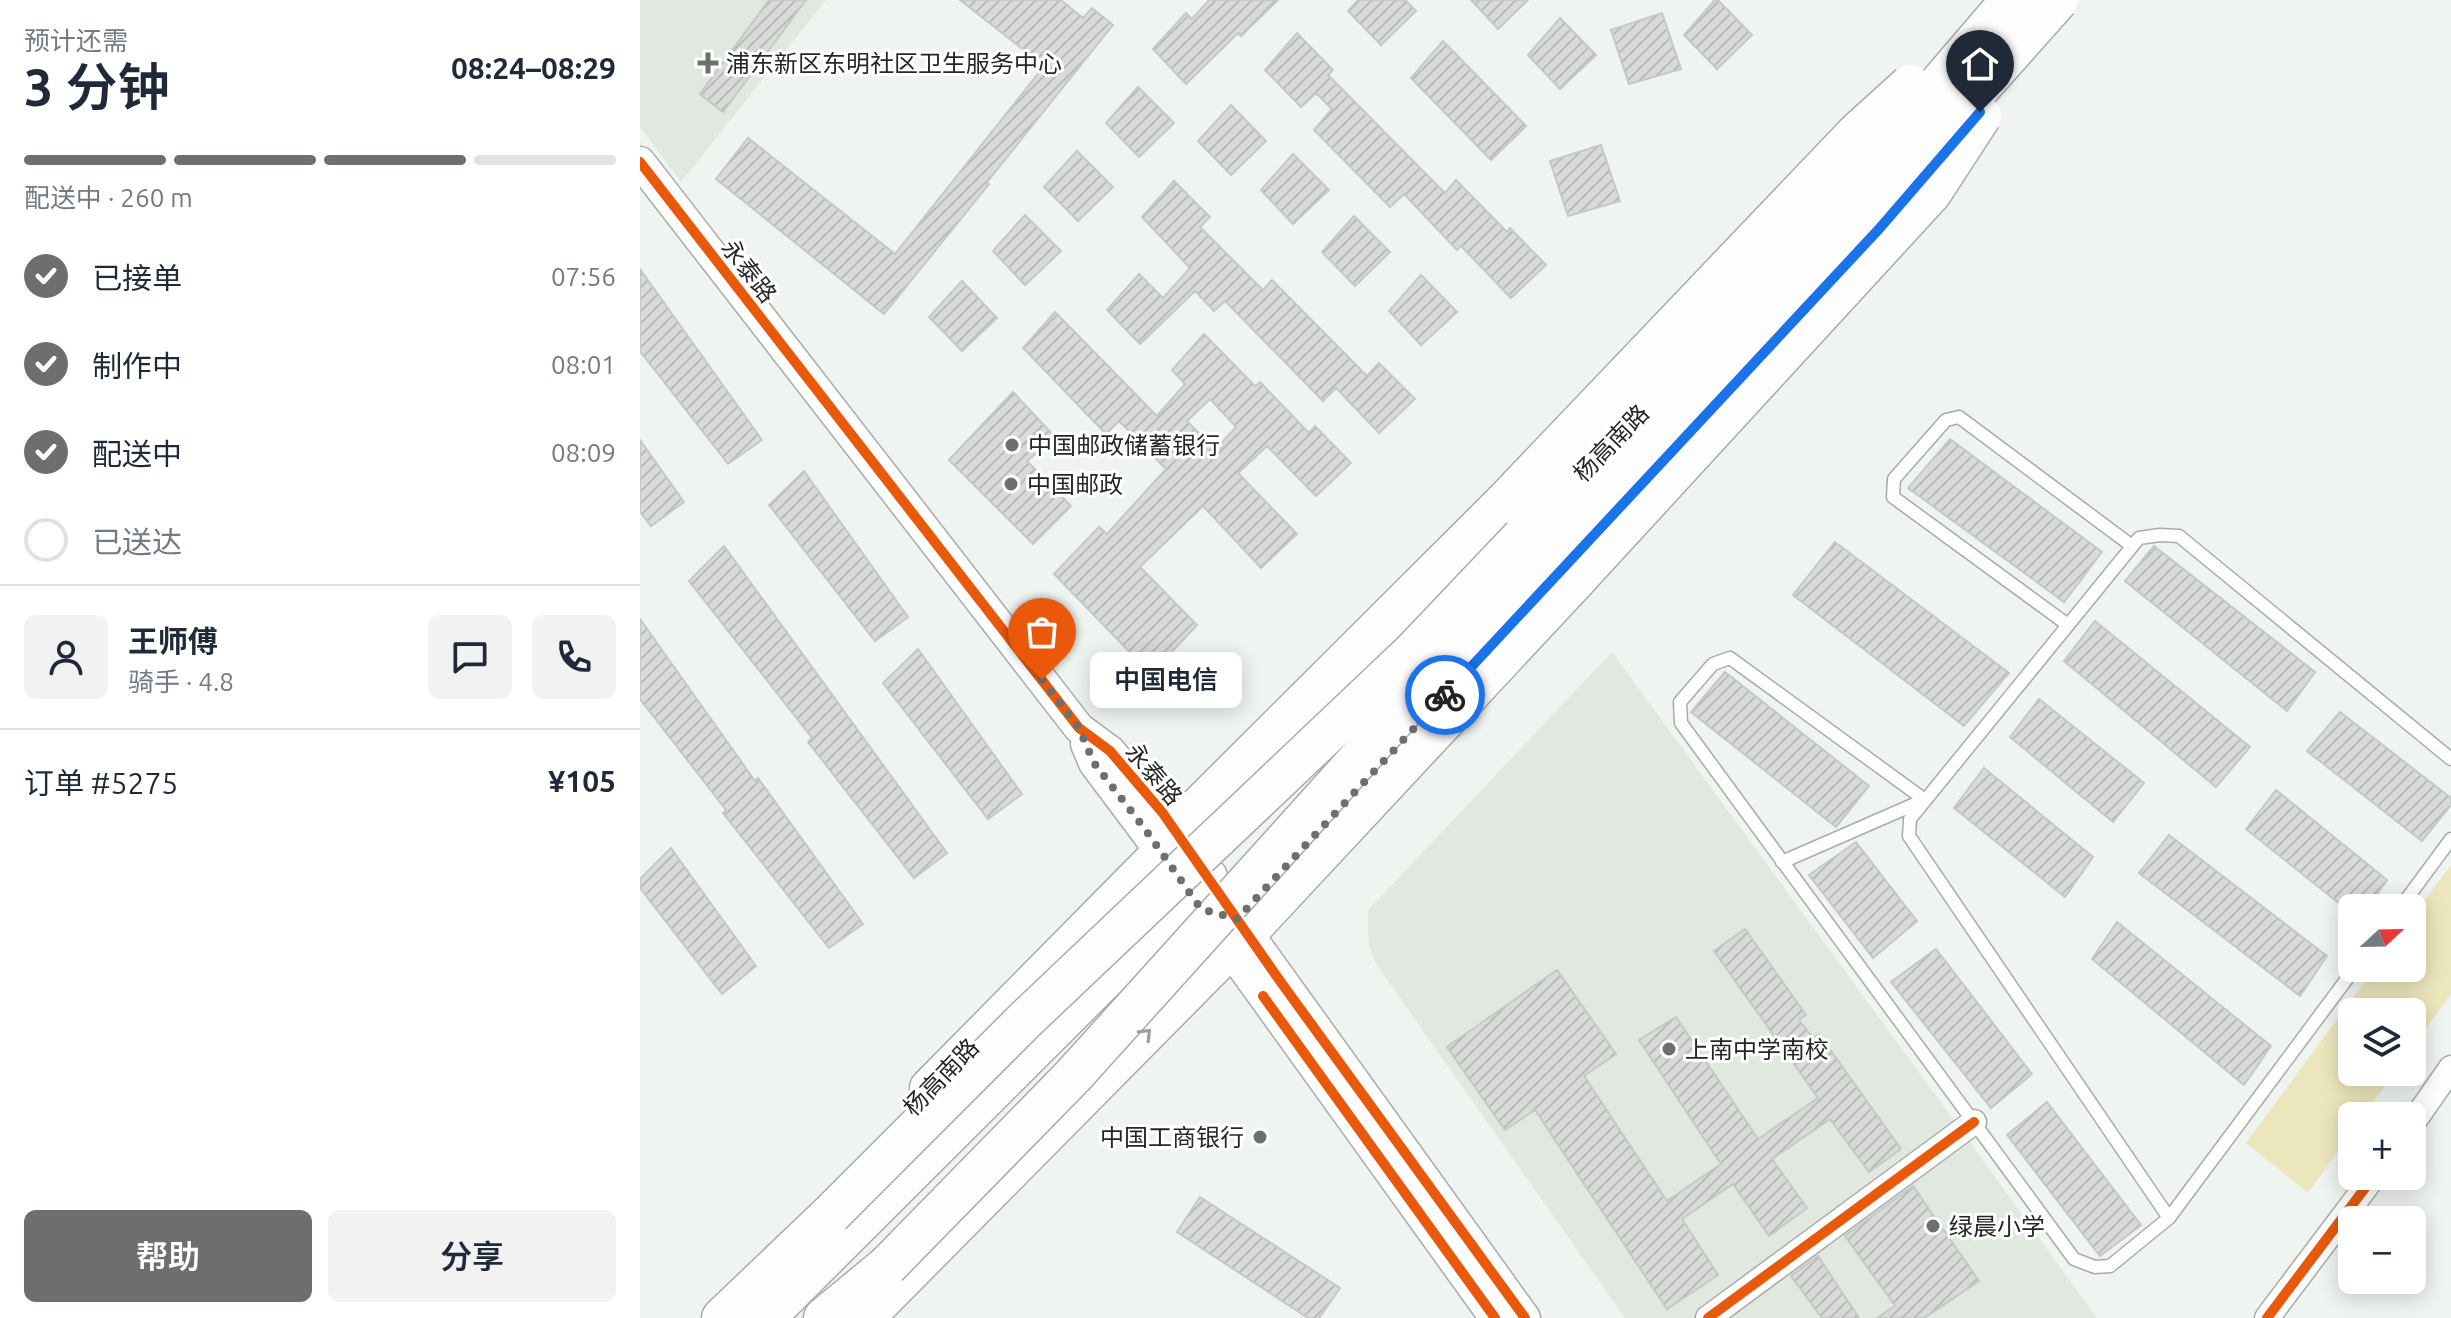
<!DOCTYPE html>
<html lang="zh">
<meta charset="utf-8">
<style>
body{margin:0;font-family:Ubuntu,"Noto Sans SC",sans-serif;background:#f2f2f3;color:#1f2937;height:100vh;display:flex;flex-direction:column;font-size:30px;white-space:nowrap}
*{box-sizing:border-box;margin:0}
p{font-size:26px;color:#747a83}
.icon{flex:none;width:44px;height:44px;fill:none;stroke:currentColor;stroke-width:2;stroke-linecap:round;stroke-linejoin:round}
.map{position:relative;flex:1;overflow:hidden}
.details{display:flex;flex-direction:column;background:#fff;width:640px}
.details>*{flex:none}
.needle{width:52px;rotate:68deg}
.fabs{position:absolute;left:1698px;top:894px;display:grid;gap:16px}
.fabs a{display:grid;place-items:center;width:88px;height:88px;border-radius:12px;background:#fff;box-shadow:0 4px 20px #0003;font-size:40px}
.pin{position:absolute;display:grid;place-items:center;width:68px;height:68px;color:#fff;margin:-82px -34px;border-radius:50% 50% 50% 0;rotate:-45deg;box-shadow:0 0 8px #0007}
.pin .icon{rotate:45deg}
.courier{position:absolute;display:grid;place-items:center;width:80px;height:80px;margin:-40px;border:6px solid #1a73e8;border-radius:50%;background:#fff;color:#222;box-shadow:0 2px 10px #0007}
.bubble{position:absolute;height:56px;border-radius:12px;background:#fff;box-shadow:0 4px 20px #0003;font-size:26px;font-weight:600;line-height:56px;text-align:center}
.overview em{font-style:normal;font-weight:600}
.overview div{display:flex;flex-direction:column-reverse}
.overview{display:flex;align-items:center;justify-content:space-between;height:136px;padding:0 24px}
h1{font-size:52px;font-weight:600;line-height:60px}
.bar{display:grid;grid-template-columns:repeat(4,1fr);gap:12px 8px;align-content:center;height:96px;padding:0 24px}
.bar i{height:10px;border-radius:6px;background:#e0e1e3}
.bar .current{background:#6c6f6c}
.bar p{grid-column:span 4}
.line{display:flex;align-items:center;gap:20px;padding:0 24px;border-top:2px solid #e0e1e3}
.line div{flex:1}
.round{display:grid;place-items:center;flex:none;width:84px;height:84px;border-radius:12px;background:#f2f2f3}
ol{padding:0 24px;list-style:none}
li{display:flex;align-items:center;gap:24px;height:88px}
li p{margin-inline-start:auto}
li .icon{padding:8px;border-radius:50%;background:#6c6f6c;color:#fff;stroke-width:4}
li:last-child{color:#747a83}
li i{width:44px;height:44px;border:4px solid #e0e1e3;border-radius:50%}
.action{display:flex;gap:16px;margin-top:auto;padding:16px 24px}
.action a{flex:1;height:92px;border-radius:12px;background:#6c6f6c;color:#fff;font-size:32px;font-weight:600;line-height:92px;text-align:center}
.action a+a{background:#f2f2f3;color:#1f2937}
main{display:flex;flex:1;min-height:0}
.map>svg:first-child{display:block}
</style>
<main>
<section class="details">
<div class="overview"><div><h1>3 分钟</h1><p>预计还需</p></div><em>08:24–08:29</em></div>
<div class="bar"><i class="current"></i><i class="current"></i><i class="current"></i><i></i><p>配送中 · 260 m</p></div>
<ol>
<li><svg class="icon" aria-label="check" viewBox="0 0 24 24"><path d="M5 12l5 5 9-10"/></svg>已接单<p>07:56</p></li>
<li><svg class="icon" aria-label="check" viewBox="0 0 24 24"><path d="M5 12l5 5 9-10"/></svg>制作中<p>08:01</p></li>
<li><svg class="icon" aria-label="check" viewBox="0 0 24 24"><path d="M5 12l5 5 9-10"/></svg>配送中<p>08:09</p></li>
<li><i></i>已送达</li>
</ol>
<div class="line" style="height:144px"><a class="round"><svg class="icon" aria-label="person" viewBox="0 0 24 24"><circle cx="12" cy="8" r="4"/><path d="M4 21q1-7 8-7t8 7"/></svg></a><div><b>王师傅</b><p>骑手 · 4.8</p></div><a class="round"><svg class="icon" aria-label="chat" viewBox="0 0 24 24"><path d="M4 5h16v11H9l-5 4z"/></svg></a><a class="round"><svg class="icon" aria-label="phone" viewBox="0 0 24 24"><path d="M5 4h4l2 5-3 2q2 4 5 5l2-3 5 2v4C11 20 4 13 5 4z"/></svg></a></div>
<div class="line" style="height:104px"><div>订单 #5275</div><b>¥105</b></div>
<div class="action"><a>帮助</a><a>分享</a></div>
</section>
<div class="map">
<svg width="1811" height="1318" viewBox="0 0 1811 1318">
<defs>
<pattern id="building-hatch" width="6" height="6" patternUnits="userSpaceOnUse" patternTransform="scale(2)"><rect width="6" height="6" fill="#d8dbd8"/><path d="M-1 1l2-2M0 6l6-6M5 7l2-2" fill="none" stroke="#b9bcb9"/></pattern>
</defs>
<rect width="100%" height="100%" fill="#f0f4f0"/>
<path fill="#e0e8e0" d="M0,0H186L41,182L0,127Z
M972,652L1324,1134L1457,1318H985L736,964L729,947L728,931V910Z"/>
<path fill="#ece6bd" d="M1811,865V994L1772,1048V1012H1712V1072H1755L1723,1116H1712V1132L1668,1193L1606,1143L1735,968H1772V917Z"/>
<path fill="url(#building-hatch)" stroke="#c5c8c6" stroke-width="2" fill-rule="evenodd" d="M129,0H166L83,112L60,94Z
M320,0H421L443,18L452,8L473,25L347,182L349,184L244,314L76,179L108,138L255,254L404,66Z
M569,0H638L601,36L598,33L546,84L513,49L546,13L552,19Z
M718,0H765L776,11L741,45L708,11Z
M831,0H888L858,29Z
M1075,0H1078L1112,35L1077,69L1044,35Z
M1022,13L1041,69L989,84L971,30Z
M920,18L956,55L920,89L888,55Z
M657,33L693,70L688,75L805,193L816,180L867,232L870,228L906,265L871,298L821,246L817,250L764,194L750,207L674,130L692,109L676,93L661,107L625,70Z
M803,41L886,126L851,160L771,78Z
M498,87L534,123L499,157L466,123Z
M591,105L626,141L591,175L558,141Z
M961,145L980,201L928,216L910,161Z
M437,151L473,187L438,221L404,187Z
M653,154L689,190L653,224L621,190Z
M534,181L570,217L560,227L623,290L632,280L727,376L739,363L775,399L739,433L696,388L683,401L585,301L574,311L555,291L500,344L467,310L499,274L523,298L550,268L502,217Z
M385,215L421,251L385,285L353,251Z
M714,216L750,252L715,286L682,252Z
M0,269L122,440L88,464L0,351Z
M781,275L817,312L781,345L749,311Z
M322,281L357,318L322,351L289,317Z
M415,312L517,416L545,384L532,370L564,334L615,386L620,382L669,433L675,426L711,463L676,496L627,446L598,473L657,534L621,568L563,506L500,567L557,625L511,674L414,574L459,527L467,534L526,469L479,421L466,434L383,348ZM570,399L596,427L575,450L547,421Z
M373,392L415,437L387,461L431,506L393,544L309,460Z
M1310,439L1462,552L1424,602L1268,488Z
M0,440L44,502L11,526L0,512Z
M164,471L268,617L235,641L129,505Z
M1195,542L1369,673L1324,726L1153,595Z
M84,546L307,853L274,878L168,742L172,738L49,581Z
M1514,546L1675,672L1647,711L1485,581Z
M0,619L115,781L118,778L223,924L189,948L83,813L86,810L0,699Z
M1455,621L1610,747L1576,787L1424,661Z
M278,649L382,794L348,819L243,683Z
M1085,672L1229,786L1196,827L1051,712Z
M1399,699L1504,783L1473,822L1370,737Z
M1700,712L1811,798V805L1782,841L1667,751Z
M1344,768L1453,857L1425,897L1314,808Z
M1636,790L1747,880L1727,908H1705L1606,829Z
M1529,835L1687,956L1660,996L1499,873Z
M1216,842L1277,921L1233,958L1169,875Z
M31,848L116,966L82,994L0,888V879Z
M1477,922L1631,1046L1604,1085L1452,959Z
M1105,929L1166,1015L1159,1020L1173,1038L1179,1034L1261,1149L1229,1172L1190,1119L1132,1159L1167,1208L1129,1236L1093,1184L1042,1219L1078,1275L1027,1309L895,1110L865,1130L807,1047L917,970L976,1054L944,1076L1027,1201L1081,1164L999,1040L1036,1017L1118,1139L1178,1098L1074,951Z
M1296,949L1392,1074L1351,1108L1251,982Z
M1407,1102L1501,1225L1460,1256L1367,1135Z
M1273,1186L1339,1281L1284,1318H1237L1255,1306L1205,1236Z
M560,1197L700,1288L679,1318H668L537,1232Z
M1178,1256L1219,1318H1182L1151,1276Z"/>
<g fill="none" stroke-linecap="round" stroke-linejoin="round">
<defs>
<path id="service" d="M1428,625L1253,497L1254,479L1306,420L1319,417L1492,546
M1285,800L1090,658L1073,664L1040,702L1041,723L1434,1259L1455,1267L1470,1266L1529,1218
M1142,862L1282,801
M1760,908L1811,839
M1715,968L1529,1218L1269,836L1270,819L1499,538L1520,535L1539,536L1811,759"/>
<path id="minor" d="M1772,1124L1811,1068
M1068,1318L1334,1122
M1627,1318L1734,1176"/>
<path id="tertiary" d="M0,162L439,728L470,751L522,812L548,848
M446,744L454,763L535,871
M594,914L885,1318
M578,933L855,1318"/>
<path id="primary" d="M289,1088L522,852L547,848L573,821
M106,1315L140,1304L568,877
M225,1318L607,932"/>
<path id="trunk" d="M535,831L864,503
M607,932L939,576
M82,1318L191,1214
M184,1318L247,1266"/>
</defs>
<use href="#service" stroke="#a9aba9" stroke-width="15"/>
<use href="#minor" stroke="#a9aba9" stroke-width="27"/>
<use href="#tertiary" stroke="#a9aba9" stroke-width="33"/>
<use href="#primary" stroke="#a9aba9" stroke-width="41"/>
<use href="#trunk" stroke="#a9aba9" stroke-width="43"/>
<use href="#service" stroke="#fdfdfd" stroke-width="12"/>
<use href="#minor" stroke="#fdfdfd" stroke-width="24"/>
<use href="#tertiary" stroke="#fdfdfd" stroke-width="30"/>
<use href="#primary" stroke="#fdfdfd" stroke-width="38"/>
<use href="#trunk" stroke="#fdfdfd" stroke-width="40"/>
<defs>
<path id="trunk-bridge" d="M864,503L1217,133L1270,85
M939,576L1291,193L1341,116
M191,1214L384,1021L773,652L1094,314L1264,125L1371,0
M247,1266L433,1076L782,689L1186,260L1418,0"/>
</defs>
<use href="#trunk-bridge" stroke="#a9aba9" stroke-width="43" stroke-linecap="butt"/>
<use href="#trunk-bridge" stroke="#fdfdfd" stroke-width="40"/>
<defs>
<path id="cycleway" d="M0,162L439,728L470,751L522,812L640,981L885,1318
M623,996L855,1318
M1068,1318L1334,1122
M1627,1318L1734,1176"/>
</defs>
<use href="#cycleway" stroke="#fff" stroke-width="15"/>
<use href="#cycleway" stroke="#e8590c" stroke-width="10"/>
</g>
<defs><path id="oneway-chevron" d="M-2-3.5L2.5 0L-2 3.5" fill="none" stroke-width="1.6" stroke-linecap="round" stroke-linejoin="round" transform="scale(2)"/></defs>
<use stroke="#9c9d9c" href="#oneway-chevron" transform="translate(506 1034) rotate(-45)"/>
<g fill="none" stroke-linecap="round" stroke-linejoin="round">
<path stroke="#6c6f6c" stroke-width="8" stroke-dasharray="0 14.4" d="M402,680L439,728L454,763L505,829L561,909L597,919L805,695"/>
<path stroke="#1a73e8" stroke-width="10" d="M805,695L1239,229L1340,112"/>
</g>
<g fill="#6c6f6c" stroke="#fff" stroke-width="3">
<path d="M64 51h8v8h8v8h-8v8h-8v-8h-8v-8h8z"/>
<circle cx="372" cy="445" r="8"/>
<circle cx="371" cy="484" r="8"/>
<circle cx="1029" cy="1049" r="8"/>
<circle cx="620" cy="1137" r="8"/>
<circle cx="1293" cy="1226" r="8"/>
</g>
<g text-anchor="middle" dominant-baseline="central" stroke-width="6" stroke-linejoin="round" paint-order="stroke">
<g font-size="24" fill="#252725" stroke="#fff" text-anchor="start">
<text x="86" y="63">浦东新区东明社区卫生服务中心</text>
<text x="388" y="445">中国邮政储蓄银行</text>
<text x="387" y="484">中国邮政</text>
<text x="1045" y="1049">上南中学南校</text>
<text x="604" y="1137" text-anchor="end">中国工商银行</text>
<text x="1309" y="1226">绿晨小学</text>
</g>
<g font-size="24" fill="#252725" stroke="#fff">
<text transform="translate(109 271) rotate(52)">永泰路</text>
<text transform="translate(971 443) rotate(-46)">杨高南路</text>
<text transform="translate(514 774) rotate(50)">永泰路</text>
<text transform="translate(301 1077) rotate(-46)">杨高南路</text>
</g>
</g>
</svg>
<div class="fabs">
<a><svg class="needle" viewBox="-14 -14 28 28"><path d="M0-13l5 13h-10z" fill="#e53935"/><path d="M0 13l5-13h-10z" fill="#747a83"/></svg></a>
<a><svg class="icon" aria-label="layers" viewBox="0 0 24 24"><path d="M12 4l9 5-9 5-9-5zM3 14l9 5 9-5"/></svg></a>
<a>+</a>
<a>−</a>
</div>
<div class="pin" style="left:402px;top:680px;background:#ea580c"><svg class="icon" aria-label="bag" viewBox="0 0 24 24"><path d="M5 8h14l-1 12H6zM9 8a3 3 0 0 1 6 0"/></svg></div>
<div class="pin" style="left:1340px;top:112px;background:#1f2937"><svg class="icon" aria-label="home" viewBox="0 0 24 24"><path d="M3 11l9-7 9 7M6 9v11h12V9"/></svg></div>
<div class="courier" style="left:805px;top:695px"><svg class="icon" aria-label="bike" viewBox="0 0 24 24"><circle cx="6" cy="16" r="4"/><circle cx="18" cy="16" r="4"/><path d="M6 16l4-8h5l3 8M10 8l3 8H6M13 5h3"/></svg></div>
<div class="bubble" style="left:450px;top:652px;width:152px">中国电信</div>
</div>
</main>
